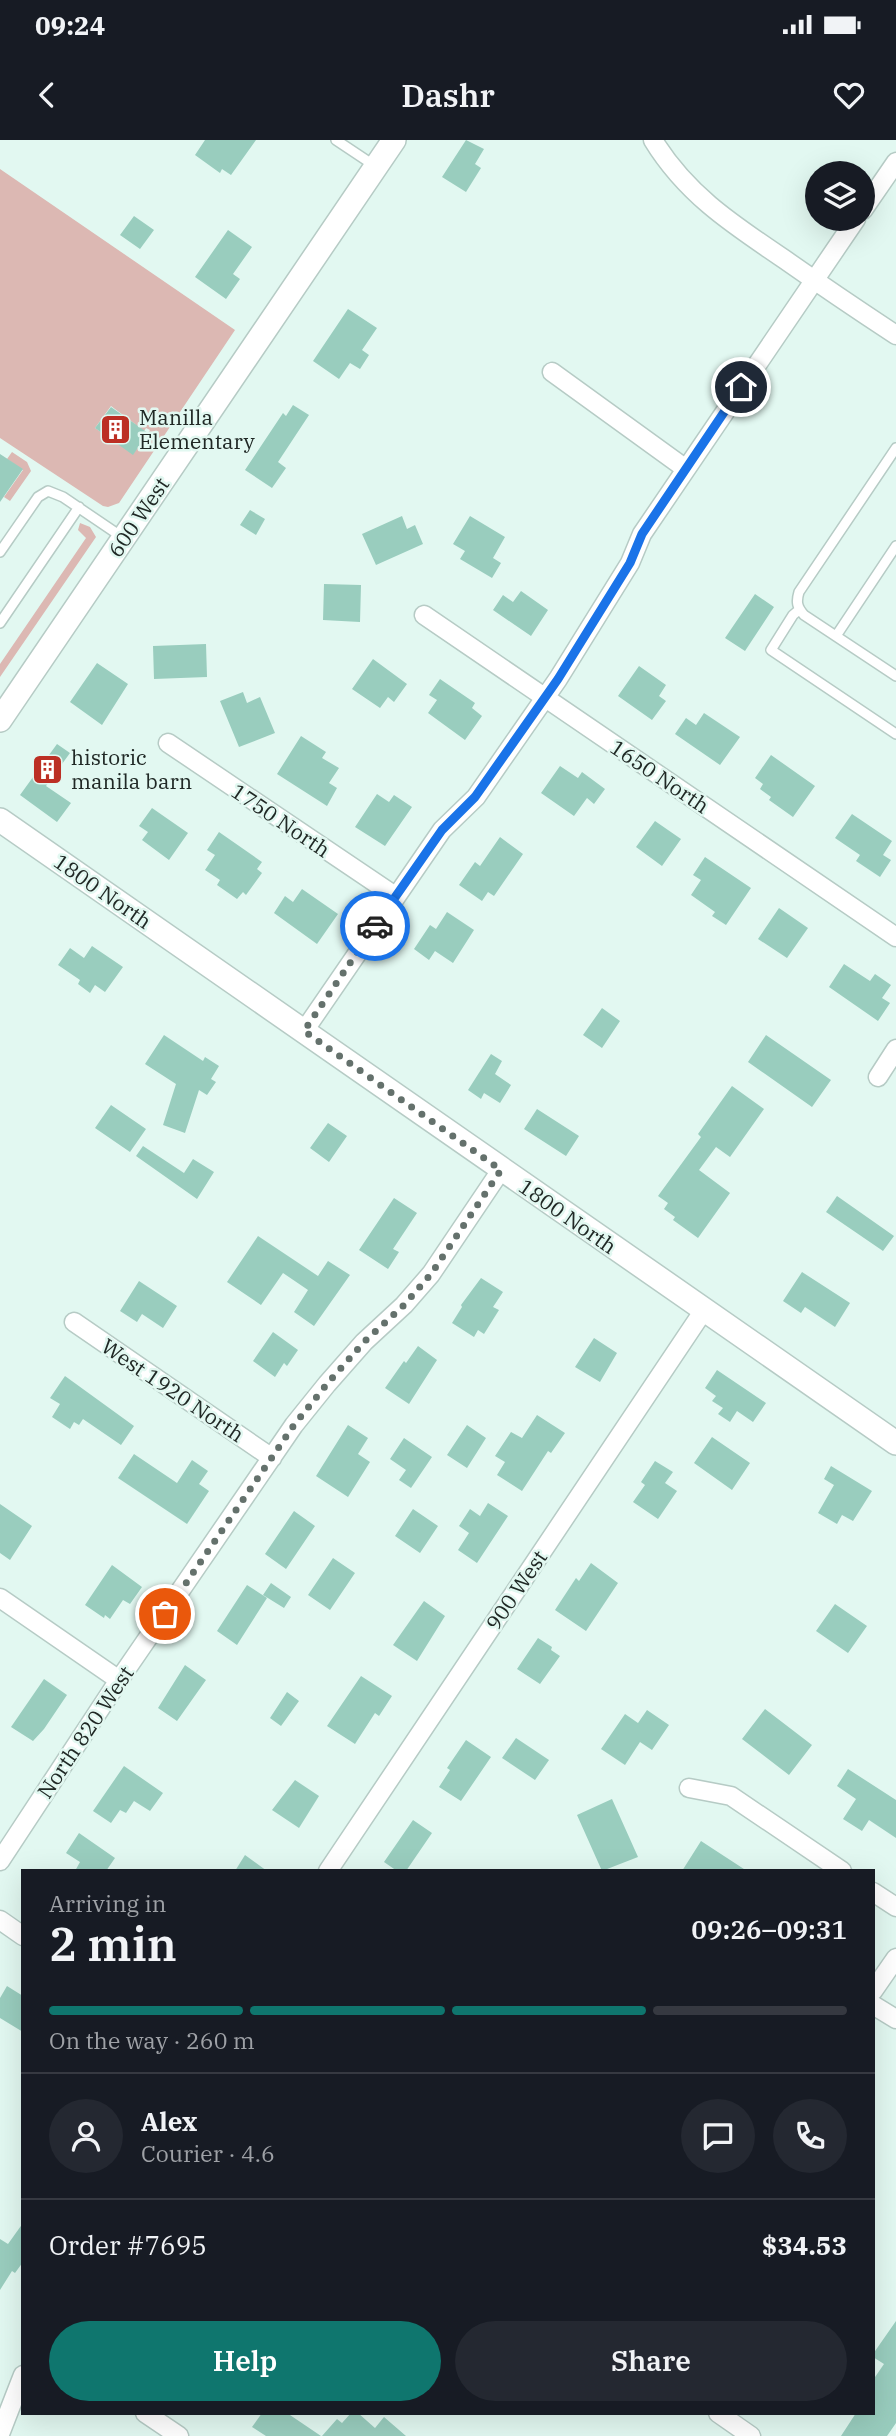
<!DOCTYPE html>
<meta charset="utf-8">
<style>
body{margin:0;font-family:"IBM Plex Serif",serif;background:#242831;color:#f1f3f6;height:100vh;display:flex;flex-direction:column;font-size:26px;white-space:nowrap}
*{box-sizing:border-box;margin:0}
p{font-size:23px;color:#9ea1a6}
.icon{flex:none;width:38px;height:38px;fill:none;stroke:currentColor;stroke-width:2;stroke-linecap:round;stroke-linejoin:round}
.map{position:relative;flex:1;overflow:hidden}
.panel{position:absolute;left:21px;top:1729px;width:854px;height:546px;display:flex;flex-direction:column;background:#171b24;border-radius:0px;box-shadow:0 7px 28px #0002}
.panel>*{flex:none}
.fabs{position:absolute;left:805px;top:21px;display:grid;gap:14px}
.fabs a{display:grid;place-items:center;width:70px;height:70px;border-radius:50%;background:#171b24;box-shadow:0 7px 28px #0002;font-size:35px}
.pin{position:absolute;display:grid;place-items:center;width:60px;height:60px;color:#fff;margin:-30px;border:4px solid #fff;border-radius:50%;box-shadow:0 2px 7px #0007}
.courier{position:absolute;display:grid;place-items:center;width:70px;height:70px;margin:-35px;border:5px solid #1a73e8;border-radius:50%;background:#fff;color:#222;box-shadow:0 2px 9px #0007}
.head em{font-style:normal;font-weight:600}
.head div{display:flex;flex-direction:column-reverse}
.head{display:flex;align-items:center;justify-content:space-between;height:119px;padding:0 28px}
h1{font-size:46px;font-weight:600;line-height:52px}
.bar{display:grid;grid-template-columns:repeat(4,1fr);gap:10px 7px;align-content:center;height:84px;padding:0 28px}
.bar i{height:9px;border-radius:5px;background:#363941}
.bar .active{background:#0f766e}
.bar p{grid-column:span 4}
.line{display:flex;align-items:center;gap:18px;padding:0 28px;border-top:2px solid #363941}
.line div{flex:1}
.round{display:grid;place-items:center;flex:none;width:74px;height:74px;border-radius:37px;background:#242831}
.primary-button{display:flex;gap:14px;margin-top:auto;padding:14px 28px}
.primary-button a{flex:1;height:80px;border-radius:42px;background:#0f766e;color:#fff;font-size:28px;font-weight:600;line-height:80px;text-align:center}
.primary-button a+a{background:#242831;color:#f1f3f6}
.status{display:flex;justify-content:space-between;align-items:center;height:49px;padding:0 35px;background:#171b24;direction:ltr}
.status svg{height:19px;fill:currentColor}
header{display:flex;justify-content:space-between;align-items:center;height:91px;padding:0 28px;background:#171b24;font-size:32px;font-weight:600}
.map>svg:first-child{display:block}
</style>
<div class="status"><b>09:24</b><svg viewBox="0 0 49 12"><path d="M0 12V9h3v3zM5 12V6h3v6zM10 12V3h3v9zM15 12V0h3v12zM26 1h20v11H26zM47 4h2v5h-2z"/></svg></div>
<header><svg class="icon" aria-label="back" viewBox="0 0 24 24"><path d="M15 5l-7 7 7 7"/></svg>Dashr<svg class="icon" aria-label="heart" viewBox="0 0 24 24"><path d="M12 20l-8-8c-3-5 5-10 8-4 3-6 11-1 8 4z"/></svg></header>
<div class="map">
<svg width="896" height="2296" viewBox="0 0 896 2296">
<rect width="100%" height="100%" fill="#e2f8f1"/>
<path fill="#dcb8b3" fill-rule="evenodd" d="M0,29L235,190L119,363L108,367L103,366L0,298ZM111,266L135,284L142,294L146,288L150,290L133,314L95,288Z
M12,312L27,322L31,331L10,361L4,357L23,330L7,319Z
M80,383L90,387L96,397L0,537V524L86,398L78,390Z"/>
<path fill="#99cdbe" d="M205,0H256L231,35L222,29L220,33L195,15Z
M466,0L484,9L475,24L481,28L466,52L442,37Z
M134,76L154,90L140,109L120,95Z
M228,90L252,107L233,134L240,139L226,159L195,137Z
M348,169L377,188L362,210L369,215L360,229L350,223L339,239L313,221Z
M293,265L309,275L278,322L286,328L272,348L245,330L283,273L286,276Z
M111,267L148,293L133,315L95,288Z
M0,314L23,329L0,362Z
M250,370L265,379L256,395L240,385Z
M402,376L407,389L415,385L423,404L376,425L362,394Z
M470,376L505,397L493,418L501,423L492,438L460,419L465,411L453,404Z
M324,444L361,445L360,482L323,480Z
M521,451L548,470L531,496L493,470L503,455L513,462Z
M755,454L774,467L745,511L725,498Z
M206,504L207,537L154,539L153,506Z
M373,519L407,544L394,562L388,557L380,568L352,549Z
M97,523L128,544L102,585L70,562Z
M639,526L666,545L659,556L666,561L652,580L618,556Z
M440,539L475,563L472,568L482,576L465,600L428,573L437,560L429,555Z
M243,552L247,563L260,557L275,593L239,607L220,561Z
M704,573L740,597L720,625L675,594L686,578L696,585Z
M301,596L326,612L322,618L339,628L329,643L337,648L327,666L277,634Z
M57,604L70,613L46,646L71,663L57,682L20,655Z
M771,615L815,646L793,677L769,660L771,657L760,649L763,644L755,638Z
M560,626L578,638L582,632L605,649L594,664L587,658L574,676L541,653Z
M377,654L389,662L394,655L412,667L385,706L355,687Z
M152,668L188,693L169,720L142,700L148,692L139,686Z
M852,674L892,701L883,715L891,720L880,737L856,721L860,715L835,698Z
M655,681L681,699L662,726L636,707Z
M219,692L262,722L257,729L262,733L246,755L243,752L237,759L217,745L220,740L205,730L215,715L207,710Z
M500,697L523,714L494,756L488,752L482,761L459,745L475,722L480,726Z
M705,717L751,748L726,785L712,776L715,772L691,755L701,740L693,735Z
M302,749L338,774L317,804L274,773L285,756L293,762Z
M779,768L808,788L787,818L758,799Z
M447,772L474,790L453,823L435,811L429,820L414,809L430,785L436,789Z
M92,806L123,827L105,852L95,845L90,853L78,844L80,840L58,825L70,808L84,818Z
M844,824L870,841L875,834L891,845L882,858L890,863L878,881L829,847Z
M602,868L620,881L602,908L583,895Z
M164,895L203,921L205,917L219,926L211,939L216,942L207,955L199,950L185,993L163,985L176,944L145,924Z
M766,895L831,940L812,967L748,922Z
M491,914L502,921L495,934L511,945L500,963L484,953L481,959L468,950Z
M732,946L764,969L730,1017L716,1007L699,1030L730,1053L698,1098L673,1080L675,1077L664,1069L668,1063L658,1056L701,997L698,994Z
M111,965L146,989L130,1012L95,988Z
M537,969L579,996L566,1016L524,989Z
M328,983L347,996L329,1022L310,1008Z
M143,1006L184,1033L193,1019L214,1032L197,1059L136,1016Z
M837,1056L894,1096L883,1111L826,1072Z
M394,1058L417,1073L393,1109L399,1112L388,1129L359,1110Z
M258,1096L318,1136L328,1121L350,1135L314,1186L294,1172L308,1150L283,1133L261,1165L227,1142Z
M802,1132L850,1163L835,1187L805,1167L801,1173L783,1161Z
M481,1138L503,1152L493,1167L499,1170L484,1194L478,1190L474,1197L452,1183L462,1167L461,1165Z
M139,1141L177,1166L163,1188L142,1174L137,1182L120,1171Z
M273,1192L298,1210L287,1226L284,1223L275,1237L253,1221Z
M594,1198L617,1213L600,1242L575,1227Z
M418,1206L437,1220L409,1264L385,1248L404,1221L406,1223Z
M717,1230L766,1263L753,1282L737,1271L730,1282L718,1274L723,1268L712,1261L716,1256L705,1248Z
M65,1236L134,1286L121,1305L83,1279L79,1285L74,1282L70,1289L52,1277L60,1264L50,1258Z
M537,1275L565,1293L551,1313L548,1311L522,1351L497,1335L505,1322L495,1316L511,1292L522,1298Z
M348,1285L368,1298L358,1314L370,1322L348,1357L316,1336Z
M467,1285L486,1298L467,1328L447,1315Z
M712,1297L750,1323L732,1350L694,1323Z
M404,1298L432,1317L411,1348L399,1340L406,1330L390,1319Z
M134,1314L177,1343L192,1320L208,1331L199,1344L209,1351L187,1384L118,1338Z
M655,1321L673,1332L665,1343L677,1351L658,1379L633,1362L645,1345L641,1342Z
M831,1326L872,1351L853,1381L842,1375L837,1384L818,1373L834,1345L824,1339Z
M488,1363L508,1376L477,1423L458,1410L469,1393L459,1386L470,1369L480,1376Z
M0,1364L32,1386L10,1420L0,1413Z
M413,1369L438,1386L420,1413L395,1396Z
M294,1371L315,1386L286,1429L265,1414Z
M333,1418L355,1433L330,1470L308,1455Z
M591,1423L618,1443L586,1491L555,1470L576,1438L579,1441Z
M112,1425L142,1447L130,1464L123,1460L110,1479L105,1475L104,1478L85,1465Z
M271,1443L291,1457L284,1468L263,1455Z
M247,1445L267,1458L237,1505L217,1491Z
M424,1461L445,1476L417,1521L393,1505Z
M835,1464L867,1486L848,1513L816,1491Z
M538,1498L552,1507L551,1510L560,1516L540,1544L517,1529Z
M185,1525L206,1540L177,1581L158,1568Z
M361,1536L392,1556L379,1576L375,1573L355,1604L327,1586Z
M44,1539L67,1555L44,1589L33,1601L11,1587Z
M287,1552L299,1561L281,1586L270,1578Z
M765,1569L812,1605L789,1635L742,1599Z
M647,1570L669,1585L652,1610L640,1602L625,1625L601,1609L625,1574L638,1583Z
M516,1598L549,1620L535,1640L502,1618Z
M466,1600L491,1617L461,1661L439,1647L450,1630L447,1628Z
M124,1626L163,1653L150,1671L134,1661L126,1673L120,1670L111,1683L93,1671Z
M848,1629L896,1660V1698L869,1680L862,1691L843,1679L856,1659L837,1646Z
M295,1640L319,1656L299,1688L272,1670Z
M612,1659L638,1717L602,1731L577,1675Z
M413,1680L432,1693L406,1731H397L384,1722Z
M79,1693L115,1718L106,1731H75L80,1722L66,1713Z
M701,1701L747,1731H682Z
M245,1715L267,1731H235Z
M7,1846L23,1856V1892L0,1878V1858Z
M23,2083V2122L15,2133L12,2131L0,2150V2099L8,2104Z
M896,2181V2283L887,2296H841L856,2273H873V2240L884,2224L873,2217V2214Z
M262,2273H287L321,2296H266L252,2287Z
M351,2273H358L375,2288L384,2277L406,2296H322L337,2279L342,2283Z"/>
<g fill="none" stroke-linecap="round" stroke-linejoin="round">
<defs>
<path id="service" d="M336,0L375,26
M896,308L799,452C796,462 797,467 804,475L896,536
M0,412L38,357L48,351L63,357L122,397
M799,470L793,475L771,510L896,594
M0,483L79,367
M836,496L896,406"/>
<path id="minor" d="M653,0C686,54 732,84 784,119C821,145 858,170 896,195
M863,70L896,22
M552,232L686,329
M424,475L896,797
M168,603L395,756
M304,891L442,690L476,657L558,539L630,423L642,394L856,79
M878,937L896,909
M74,1182L272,1318
M0,1458L119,1540
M689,1648L731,1656L842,1731
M0,1721L119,1540L294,1285L327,1244L364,1202L404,1165L431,1134L501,1030
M328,1731L704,1170
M873,1752L896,1767
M0,1780L23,1796
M873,1851L896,1818
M873,1865L896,1879
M145,2273L179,2296
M718,2273L751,2296
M0,2294L23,2235"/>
<path id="tertiary" d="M0,580L394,0
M0,680L896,1303"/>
</defs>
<use href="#service" stroke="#b6cbc5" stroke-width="12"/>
<use href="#minor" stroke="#b6cbc5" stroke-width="21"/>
<use href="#tertiary" stroke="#b6cbc5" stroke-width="26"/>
<use href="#service" stroke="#fff" stroke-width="9"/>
<use href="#minor" stroke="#fff" stroke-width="18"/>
<use href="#tertiary" stroke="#fff" stroke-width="23"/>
</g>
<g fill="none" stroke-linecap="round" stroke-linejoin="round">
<path stroke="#64716c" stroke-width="7" stroke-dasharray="0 12.6" d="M165,1474L294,1285L327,1244L364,1202L404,1165L431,1134L501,1030L304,891L375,786"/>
<path stroke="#1a73e8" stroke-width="9" d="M375,786L442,690L475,657L558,539L630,423L642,394L741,247"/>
</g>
<defs>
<symbol id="building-square" viewBox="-11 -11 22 22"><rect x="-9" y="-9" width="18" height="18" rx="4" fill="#bc2f24" stroke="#e2f8f1"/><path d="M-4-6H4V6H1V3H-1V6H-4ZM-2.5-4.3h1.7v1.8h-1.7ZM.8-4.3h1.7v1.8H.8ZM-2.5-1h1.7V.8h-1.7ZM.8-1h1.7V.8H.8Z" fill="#fff"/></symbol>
</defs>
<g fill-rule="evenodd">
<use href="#building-square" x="98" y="272" width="35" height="35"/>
<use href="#building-square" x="30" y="612" width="35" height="35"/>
</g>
<g text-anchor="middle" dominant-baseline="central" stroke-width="5" stroke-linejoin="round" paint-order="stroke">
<g font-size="21" fill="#202825" stroke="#e2f8f1" text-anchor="start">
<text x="139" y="277">Manilla<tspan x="139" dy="24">Elementary</tspan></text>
<text x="71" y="617">historic<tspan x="71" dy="24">manila barn</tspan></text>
</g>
<g font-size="21" fill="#202825" stroke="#e2f8f1">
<text transform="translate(138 377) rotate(-56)">600 West</text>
<text transform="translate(660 636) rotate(34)">1650 North</text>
<text transform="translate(281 680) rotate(34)">1750 North</text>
<text transform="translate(103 751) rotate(35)">1800 North</text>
<text transform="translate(568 1076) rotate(35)">1800 North</text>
<text transform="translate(173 1250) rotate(34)">West 1920 North</text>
<text transform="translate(516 1450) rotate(-56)">900 West</text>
<text transform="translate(85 1592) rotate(-56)">North 820 West</text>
</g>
</g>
</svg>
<div class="fabs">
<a><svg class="icon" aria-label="layers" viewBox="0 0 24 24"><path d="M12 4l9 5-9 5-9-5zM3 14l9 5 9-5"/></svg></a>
</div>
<div class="pin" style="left:165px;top:1474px;background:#ea580c"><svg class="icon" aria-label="bag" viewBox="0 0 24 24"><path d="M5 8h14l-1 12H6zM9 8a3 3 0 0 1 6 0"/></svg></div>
<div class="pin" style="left:741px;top:247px;background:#1f2937"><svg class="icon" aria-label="home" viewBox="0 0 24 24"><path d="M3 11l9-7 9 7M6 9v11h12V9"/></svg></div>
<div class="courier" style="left:375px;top:786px"><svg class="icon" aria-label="car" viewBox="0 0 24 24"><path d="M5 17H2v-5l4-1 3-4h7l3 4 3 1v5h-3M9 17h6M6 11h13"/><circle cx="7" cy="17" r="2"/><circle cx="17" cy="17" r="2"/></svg></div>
<section class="panel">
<div class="head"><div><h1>2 min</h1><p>Arriving in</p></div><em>09:26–09:31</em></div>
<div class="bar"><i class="active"></i><i class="active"></i><i class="active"></i><i></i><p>On the way · 260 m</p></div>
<div class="line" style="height:126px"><a class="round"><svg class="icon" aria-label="person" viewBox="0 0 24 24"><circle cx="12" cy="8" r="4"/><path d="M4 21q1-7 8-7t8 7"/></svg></a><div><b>Alex</b><p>Courier · 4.6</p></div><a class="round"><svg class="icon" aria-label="chat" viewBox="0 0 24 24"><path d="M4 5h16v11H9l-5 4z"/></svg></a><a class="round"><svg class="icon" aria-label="phone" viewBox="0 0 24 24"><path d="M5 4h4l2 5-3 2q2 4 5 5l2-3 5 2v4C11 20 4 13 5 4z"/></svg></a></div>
<div class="line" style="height:91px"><div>Order #7695</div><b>$34.53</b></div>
<div class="primary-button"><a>Help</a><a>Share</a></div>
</section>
</div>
